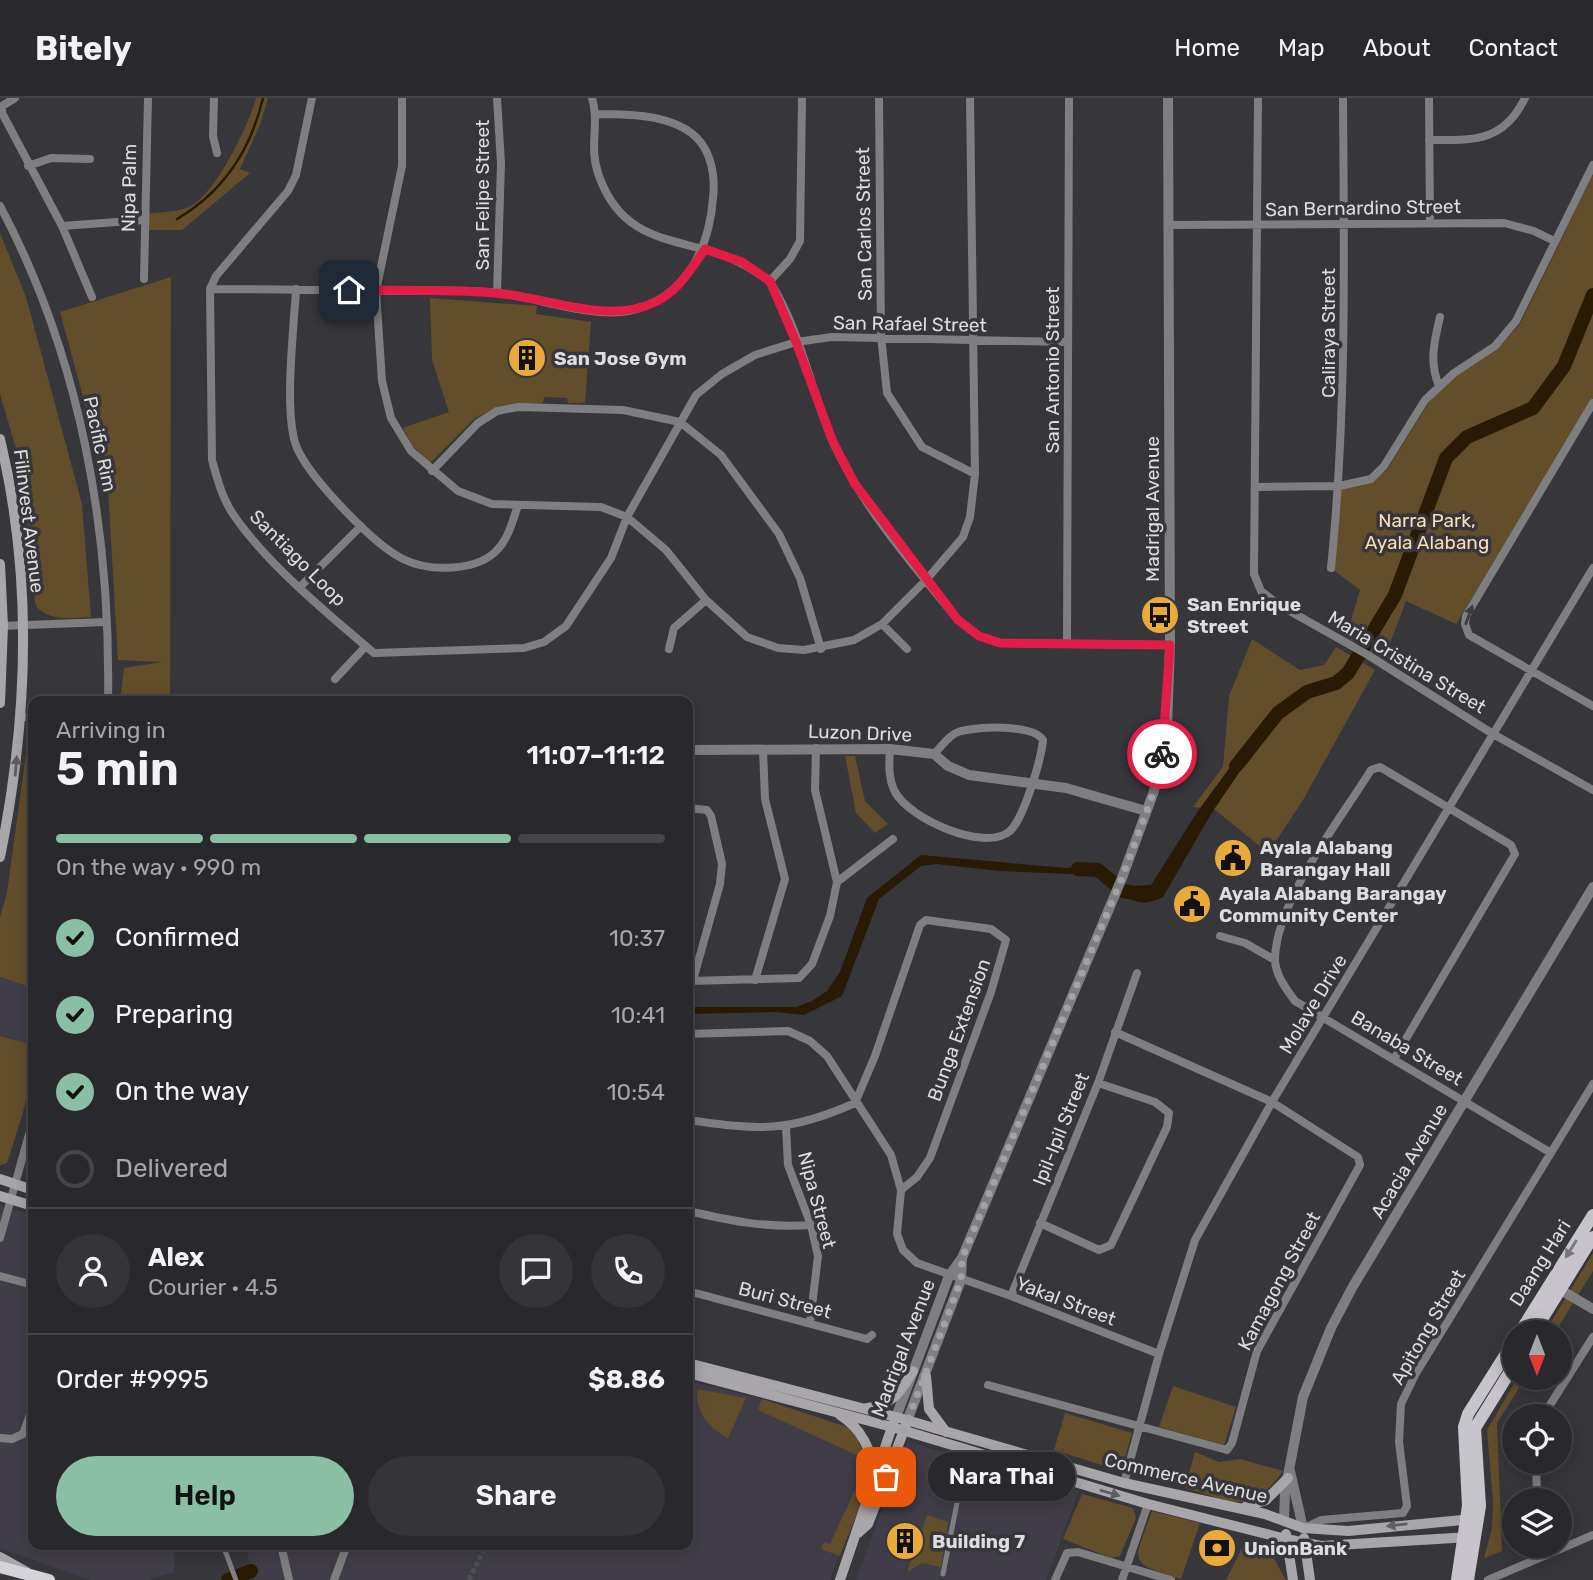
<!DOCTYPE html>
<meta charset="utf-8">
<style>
body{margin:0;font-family:Rubik,sans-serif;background:#353438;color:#f1f3f6;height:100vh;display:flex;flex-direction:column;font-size:26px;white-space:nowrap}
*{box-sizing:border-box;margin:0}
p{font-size:23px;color:#a5a6a9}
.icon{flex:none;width:38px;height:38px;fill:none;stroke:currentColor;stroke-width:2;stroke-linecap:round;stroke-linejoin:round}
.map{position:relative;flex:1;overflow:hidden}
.drawer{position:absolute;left:28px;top:598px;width:665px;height:854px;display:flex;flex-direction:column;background:#29282c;border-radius:14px;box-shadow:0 4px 18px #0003,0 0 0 2px #454448}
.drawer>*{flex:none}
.needle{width:46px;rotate:180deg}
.tools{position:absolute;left:1502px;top:1222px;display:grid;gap:14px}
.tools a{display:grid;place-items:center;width:70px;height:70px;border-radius:50%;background:#29282c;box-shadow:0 4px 18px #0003,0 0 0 2px #454448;font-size:35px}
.pin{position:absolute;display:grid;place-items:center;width:60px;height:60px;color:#fff;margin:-30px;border-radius:14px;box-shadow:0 4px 10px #0006}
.courier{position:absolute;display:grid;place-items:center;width:70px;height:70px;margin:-35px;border:5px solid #e11d48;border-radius:50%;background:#fff;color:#222;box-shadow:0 2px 9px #0007}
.bubble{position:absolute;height:49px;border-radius:24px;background:#29282c;box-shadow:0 4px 18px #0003,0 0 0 2px #454448;font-size:23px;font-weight:600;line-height:49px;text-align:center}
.summary em{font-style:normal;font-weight:600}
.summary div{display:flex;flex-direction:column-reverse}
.summary{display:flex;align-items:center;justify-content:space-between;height:119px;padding:0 28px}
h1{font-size:46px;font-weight:600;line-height:52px}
.bar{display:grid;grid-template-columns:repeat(4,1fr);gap:10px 7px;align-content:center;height:84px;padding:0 28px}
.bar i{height:9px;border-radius:5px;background:#454448}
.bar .on{background:#8abfa5}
.bar p{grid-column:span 4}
.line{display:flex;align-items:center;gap:18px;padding:0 28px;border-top:2px solid #454448}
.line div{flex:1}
.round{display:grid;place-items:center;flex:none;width:74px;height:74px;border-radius:37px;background:#353438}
ol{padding:0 28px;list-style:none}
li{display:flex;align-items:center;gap:21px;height:77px}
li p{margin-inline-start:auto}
li .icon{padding:7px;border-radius:50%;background:#8abfa5;color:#111;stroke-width:4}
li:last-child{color:#a5a6a9}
li i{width:38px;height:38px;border:4px solid #454448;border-radius:50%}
.action{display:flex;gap:14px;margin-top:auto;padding:14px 28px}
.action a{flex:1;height:80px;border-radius:42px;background:#8abfa5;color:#111;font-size:28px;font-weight:600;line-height:80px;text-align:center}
.action a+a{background:#353438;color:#f1f3f6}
header{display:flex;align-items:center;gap:42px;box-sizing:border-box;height:98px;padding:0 35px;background:#29282c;border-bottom:2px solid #454448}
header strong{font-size:33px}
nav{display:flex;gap:38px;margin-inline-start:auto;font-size:24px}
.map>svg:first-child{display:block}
</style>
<header>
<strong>Bitely</strong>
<nav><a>Home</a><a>Map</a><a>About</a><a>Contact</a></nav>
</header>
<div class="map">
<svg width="1593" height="1482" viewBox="0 0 1593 1482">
<rect width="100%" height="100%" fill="#37363b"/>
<path fill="#413d48" d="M0,879L33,890V947L0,938Z
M0,1107L33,1117V1447H174V1474L148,1482H90L0,1450Z
M688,1283L762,1301L850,1330L858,1341L868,1383L830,1482H255L245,1447H688Z
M907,1344L1079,1393L1046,1482H856Z"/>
<path fill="#634e2c" d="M256,0H268L260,27L240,71L250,75L182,132H147V116C161,114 179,114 191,108C216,95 249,27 256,0Z
M1593,77V300L1456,526L1406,503L1384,561L1346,539L1360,492L1331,470L1341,388L1372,381L1387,372L1429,304L1454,279L1496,252L1520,226Z
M0,135L26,199L82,406L91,519C73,520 49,524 36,508L23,430L20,364L0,296Z
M171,179L170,604H120L124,570L163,564L118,562L108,391L60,214Z
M430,200L537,208L536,216L591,224L585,305H568L567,300L544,299L543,305L499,308L475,320L430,365L412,347L403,330L449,314L432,262Z
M1252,541L1300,572L1324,567L1336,549L1375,572L1303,702L1268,755L1214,711L1193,709L1223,669L1229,598Z
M29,634H33V890L0,879V819L7,795Z
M845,658H855L865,703L888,726L875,735L856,715Z
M0,938L33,947C33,991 20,1024 7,1065L0,1067Z
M1593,1155V1173L1555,1234H1545Z
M1518,1279H1526L1497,1325L1502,1453L1484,1460L1492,1431L1493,1403L1487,1332Z
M1173,1288L1236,1309L1224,1347L1159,1329Z
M697,1291L746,1300L728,1340C708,1329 696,1315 697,1291Z
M762,1301L850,1330C884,1377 857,1410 840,1458L821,1451L824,1444L830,1446L861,1379V1359L758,1312Z
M1065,1315L1132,1335L1121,1373L1054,1352Z
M1195,1354L1219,1364L1240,1361L1283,1373C1249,1420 1233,1403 1185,1390Z
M1082,1396L1133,1410L1136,1420L1120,1458L1111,1460L1063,1441Z
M1152,1413L1200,1425L1181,1481C1125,1464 1134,1465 1152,1413Z
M927,1417L948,1424L941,1469L922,1465L907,1474Z
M1246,1442L1274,1461L1286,1482H1226Z"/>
<path fill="#281a03" d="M1244,650L1251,657L1211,716L1163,799C1150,805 1140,808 1128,799L1133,788L1151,787L1198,713Z
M921,757L1065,770L1091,769L1115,781L1110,788L1099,779L1072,776L1000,773L936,766L921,768L879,801L842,898L804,917L776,914L688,916V909H796L812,903L827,893L840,874L867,800Z"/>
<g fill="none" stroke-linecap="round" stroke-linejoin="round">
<path stroke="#281a03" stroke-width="2.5" d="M177,121C223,94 251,51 263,0"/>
<path stroke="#281a03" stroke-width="14" d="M1236,668L1278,615L1307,594L1336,585L1348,575L1395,497L1446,360L1467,339L1533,310L1564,268L1593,197
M1078,771L1098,772L1123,793L1147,797
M228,1482L251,1473"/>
<path stroke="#504f54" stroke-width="5" stroke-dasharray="5 2.5" stroke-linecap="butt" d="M469,1482L486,1447"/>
<path stroke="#7f7e81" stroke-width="5" d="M223,1447L236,1482
M943,1476L959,1395L956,1388"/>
<path stroke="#7f7e81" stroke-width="8" d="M15,0L2,8V15L62,128L92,199
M214,0L213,38L217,55
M312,0L296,77L288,93L216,178L210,191L212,362C217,380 222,400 233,416C265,464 330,518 374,555L524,550L544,544L566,528L611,460L627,419L696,297L722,276L755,257L796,244L832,239L1067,244
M402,0V68L376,193L382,283L391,320L411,353L458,393L492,406L601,409L627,419L666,452L706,502L747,539L778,550L804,552L854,542L882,526L926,482L963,439L970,419L975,376L970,0
M592,0C600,26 588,49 599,78C628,159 698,134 754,173C760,177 767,180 771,186C799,228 812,296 833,344C862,409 913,467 958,522L979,538L1000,545L1170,547
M879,0L881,238L887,295L922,349L975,376
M1258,0L1254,476L1261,493L1279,507L1368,557L1493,636L1593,692
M1429,0L1430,125
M1429,42C1473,42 1503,45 1525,0
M28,68L51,60L90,61
M0,108C81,260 111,433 108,604
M1169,127L1504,125L1534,133L1554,143
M62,128L144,122
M144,181L148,0
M770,183L790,161L800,143L802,0
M210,191C270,191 330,192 391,193C426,193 462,191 497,195C536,199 590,220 628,213C684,202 709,153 713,100C715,84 713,64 704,49C684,16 630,16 597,16
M296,191C294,231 283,316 297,350C310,380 374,447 403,461C429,474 478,474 498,451C509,439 513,422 518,407
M497,195L501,65L497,0
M1439,288C1429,264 1434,244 1440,219
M1593,305L1466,518L1465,526L1469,537L1593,608
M432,373L478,325L497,313L518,309L623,312L680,324L721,357L779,436L800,480L821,551
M1257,389L1339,388L1371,381L1384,368L1425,302L1454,275L1495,248L1516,223L1593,67
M1331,470C1347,314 1344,157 1343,0
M301,488L361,428
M882,526L907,551
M0,528L106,524
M1067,545L1069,0
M669,551L674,530L706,502
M335,581L366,548
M20,619H33
M890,651C889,666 888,680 895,694C909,720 984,755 1010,733C1024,720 1041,662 1043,642C1033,626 976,628 958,634C949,637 941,649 934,656
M688,710L707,712L711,718L722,766L720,786L693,882
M837,784L893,741
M1220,838L1245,845L1275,862
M755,882L785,781L765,701L763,651
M688,883L799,880L812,866L830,818L837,784L815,692L816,650
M688,936L788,933L810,943L827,958L891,1057L901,1092L897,1136L903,1152L917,1165L1011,1198L1159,1256
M1394,961L1515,756L1511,747L1380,669L1371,672C1340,722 1278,800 1275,859C1274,875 1286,891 1295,903L1551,1055
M688,1022C759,1032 788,1035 855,1005L875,958L920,827L926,822L991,831L1006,842L991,894L930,1060L917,1079L901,1092
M786,1030L788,1067L811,1127L818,1158L810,1225
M688,1113C732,1123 765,1130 811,1127
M1040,1125L1099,1152L1111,1147L1167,1029L1169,1015L1155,1004L1098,985
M0,1140L33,1022
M0,1178L33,1187
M688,1193L867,1241L872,1237
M1011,1198L1098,985L1137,875
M988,1287L1227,1352L1232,1345L1257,1253L1360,1067L1358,1059L1272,1004L1115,934
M1543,1318L1593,1239
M0,1340L12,1341L23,1336L33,1308
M1536,1363L1537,1402
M1124,1385L1159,1256L1195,1142L1272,1004L1593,470
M1304,1430L1321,1422L1403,1415L1407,1408L1399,1344L1401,1306L1415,1277L1593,986
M281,1447L289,1482
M334,1482L347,1447
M1055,1482L1067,1455L1078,1454L1171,1482
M1122,1482L1148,1406
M1488,1482L1593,1437"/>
<path stroke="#7f7e81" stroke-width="10" d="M688,652L890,651L934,656L948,668L969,677L1066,690L1146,713
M1554,1188L1593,1211
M896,1319L949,1178L962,1160L1122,780L1154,693L1167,629L1170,547L1168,0
M907,1323L961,1182L962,1161
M1290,1373L1303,1430
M1284,1422L1285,1393L1303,1299L1331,1230L1352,1190L1593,789"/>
<path stroke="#a8a6ab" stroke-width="10" d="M0,341C33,478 28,622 0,759
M0,466L3,528L0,605
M0,1081L33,1092
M0,1098L33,1108
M688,1265L896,1319L1124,1385L1265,1416L1303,1430L1348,1433L1473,1421
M688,1275L892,1329L1148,1406L1286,1441L1321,1448L1470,1439
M926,1278L929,1311L946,1334
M867,1310C892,1307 901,1294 913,1273
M840,1317C861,1330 873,1353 873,1377
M1245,1409L1266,1402L1288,1380
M858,1435L868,1426L906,1327
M1286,1436L1293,1482
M1304,1440L1310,1482
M0,1459L27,1474
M840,1482L894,1323"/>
<path stroke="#c7c5cb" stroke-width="12" d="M1520,1234L1593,1117
M1534,1234L1593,1139
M1457,1482L1468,1408L1464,1329L1468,1316L1514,1243
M1468,1482L1480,1408L1475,1330L1514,1267"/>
<path stroke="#d5d3da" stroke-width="12" d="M0,1469L49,1482"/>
</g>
<defs><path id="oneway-solid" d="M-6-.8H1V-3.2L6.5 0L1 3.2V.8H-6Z" transform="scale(1.75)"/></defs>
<use fill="#3e3d42" href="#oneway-solid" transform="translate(1469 517) rotate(-70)"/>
<g fill="#5f5d62">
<use href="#oneway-solid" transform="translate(16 668) rotate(-85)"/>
<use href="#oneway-solid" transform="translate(1110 1395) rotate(16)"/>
<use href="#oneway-solid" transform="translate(1397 1427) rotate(174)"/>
</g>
<use fill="#78767c" href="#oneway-solid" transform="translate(1571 1151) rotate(122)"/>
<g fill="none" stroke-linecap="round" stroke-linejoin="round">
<path stroke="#a3a2a6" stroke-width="7" stroke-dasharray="0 12.6" d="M886,1379L961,1182L962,1160L1122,780L1154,693L1162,656"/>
<path stroke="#e11d48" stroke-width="9" d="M349,192C397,193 446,191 494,195C546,198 604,227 653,205C677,195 690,172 705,151L742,164L770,183L796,244L833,344L855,386L958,522L979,538L1000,545L1170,547L1162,656"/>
</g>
<defs>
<symbol id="building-disc" viewBox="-11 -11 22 22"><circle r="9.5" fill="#eaaa39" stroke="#37363b"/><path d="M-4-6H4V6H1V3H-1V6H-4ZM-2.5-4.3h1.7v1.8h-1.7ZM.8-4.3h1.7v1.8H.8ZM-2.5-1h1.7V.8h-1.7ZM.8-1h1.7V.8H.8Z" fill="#111"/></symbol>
<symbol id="bus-disc" viewBox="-11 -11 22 22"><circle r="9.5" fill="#eaaa39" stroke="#37363b"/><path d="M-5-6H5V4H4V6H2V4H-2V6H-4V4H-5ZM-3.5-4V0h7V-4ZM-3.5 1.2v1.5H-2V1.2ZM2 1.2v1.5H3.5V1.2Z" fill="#111"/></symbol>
<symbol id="civic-disc" viewBox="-11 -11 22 22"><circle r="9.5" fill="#eaaa39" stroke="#37363b"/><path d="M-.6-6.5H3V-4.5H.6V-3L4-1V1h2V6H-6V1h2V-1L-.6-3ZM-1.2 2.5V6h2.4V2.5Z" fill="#111"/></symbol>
<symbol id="bank-disc" viewBox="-11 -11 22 22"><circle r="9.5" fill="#eaaa39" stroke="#37363b"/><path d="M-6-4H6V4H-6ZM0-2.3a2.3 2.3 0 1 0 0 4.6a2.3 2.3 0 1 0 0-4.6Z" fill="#111"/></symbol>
</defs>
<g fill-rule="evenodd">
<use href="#building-disc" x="505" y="238" width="44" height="44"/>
<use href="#bus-disc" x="1138" y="495" width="44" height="44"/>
<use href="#civic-disc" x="1211" y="738" width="44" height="44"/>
<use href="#civic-disc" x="1170" y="784" width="44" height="44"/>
<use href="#building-disc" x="883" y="1421" width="44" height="44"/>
<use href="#bank-disc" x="1195" y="1428" width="44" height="44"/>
</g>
<g text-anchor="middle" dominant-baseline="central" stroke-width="7" stroke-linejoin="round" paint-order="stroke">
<g font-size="19" fill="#dddcdf" stroke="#37363b">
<text transform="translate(129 90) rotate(-89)">Nipa Palm</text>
<text transform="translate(482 97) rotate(-90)">San Felipe Street</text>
<text transform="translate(1363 110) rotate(-1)">San Bernardino Street</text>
<text transform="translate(864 126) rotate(-91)">San Carlos Street</text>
<text transform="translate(910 226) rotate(1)">San Rafael Street</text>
<text transform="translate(1328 235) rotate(-90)">Caliraya Street</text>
<text transform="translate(1052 272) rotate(-90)">San Antonio Street</text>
<text transform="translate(100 346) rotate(78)">Pacific Rim</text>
<text transform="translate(1152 411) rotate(-90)">Madrigal Avenue</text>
<text transform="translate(29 423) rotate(83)">Filinvest Avenue</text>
<text transform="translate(298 460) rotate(45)">Santiago Loop</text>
<text transform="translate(1407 564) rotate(31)">Maria Cristina Street</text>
<text transform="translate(860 635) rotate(2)">Luzon Drive</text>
<text transform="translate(1313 906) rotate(-59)">Molave Drive</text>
<text transform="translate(959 932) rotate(-70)">Bunga Extension</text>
<text transform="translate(1407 950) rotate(31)">Banaba Street</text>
<text transform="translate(1061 1031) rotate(-68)">Ipil-Ipil Street</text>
<text transform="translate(1409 1063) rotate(-59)">Acacia Avenue</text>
<text transform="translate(817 1102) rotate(75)">Nipa Street</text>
<text transform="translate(1540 1165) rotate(-58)">Daang Hari</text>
<text transform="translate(1279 1183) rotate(-62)">Kamagong Street</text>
<text transform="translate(785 1202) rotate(15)">Buri Street</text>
<text transform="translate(1066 1203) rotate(21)">Yakal Street</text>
<text transform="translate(1428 1229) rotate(-60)">Apitong Street</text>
<text transform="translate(903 1250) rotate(-69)">Madrigal Avenue</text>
<text transform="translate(1186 1380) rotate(13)">Commerce Avenue</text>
</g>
<g font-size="19" font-weight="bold" fill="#dddcdf" stroke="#37363b" text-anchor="start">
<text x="554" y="260">San Jose Gym</text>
<text x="1187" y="506">San Enrique<tspan x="1187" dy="22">Street</tspan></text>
<text x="1260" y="749">Ayala Alabang<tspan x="1260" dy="22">Barangay Hall</tspan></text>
<text x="1219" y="795">Ayala Alabang Barangay<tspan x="1219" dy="22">Community Center</tspan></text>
<text x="932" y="1443">Building 7</text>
<text x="1244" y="1450">UnionBank</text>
</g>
<g font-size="19" fill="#f9deb5" stroke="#37363b">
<text x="1427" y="422">Narra Park,<tspan x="1427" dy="22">Ayala Alabang</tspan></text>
</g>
</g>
</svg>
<div class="tools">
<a><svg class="needle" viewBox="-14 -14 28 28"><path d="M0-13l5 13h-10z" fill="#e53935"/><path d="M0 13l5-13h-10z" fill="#a5a6a9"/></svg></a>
<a><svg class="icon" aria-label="locate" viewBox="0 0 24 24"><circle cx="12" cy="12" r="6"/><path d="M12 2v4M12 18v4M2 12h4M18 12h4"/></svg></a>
<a><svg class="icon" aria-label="layers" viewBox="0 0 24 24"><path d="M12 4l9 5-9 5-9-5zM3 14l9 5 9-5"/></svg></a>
</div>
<div class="pin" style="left:886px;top:1379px;background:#ea580c"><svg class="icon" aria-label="bag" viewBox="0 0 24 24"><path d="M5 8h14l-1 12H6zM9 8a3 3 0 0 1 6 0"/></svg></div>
<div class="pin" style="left:349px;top:192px;background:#1f2937"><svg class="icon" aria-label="home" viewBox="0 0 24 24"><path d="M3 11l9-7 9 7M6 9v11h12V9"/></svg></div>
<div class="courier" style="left:1162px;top:656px"><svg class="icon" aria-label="bike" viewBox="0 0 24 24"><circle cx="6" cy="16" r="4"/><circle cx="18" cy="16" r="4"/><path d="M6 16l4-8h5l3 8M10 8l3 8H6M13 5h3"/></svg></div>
<div class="bubble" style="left:928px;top:1354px;width:147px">Nara Thai</div>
<section class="drawer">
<div class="summary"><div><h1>5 min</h1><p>Arriving in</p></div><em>11:07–11:12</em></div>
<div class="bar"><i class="on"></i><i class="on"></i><i class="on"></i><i></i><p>On the way · 990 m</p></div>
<ol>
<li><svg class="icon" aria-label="check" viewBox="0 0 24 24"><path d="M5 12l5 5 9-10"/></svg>Confirmed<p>10:37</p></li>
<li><svg class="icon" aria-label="check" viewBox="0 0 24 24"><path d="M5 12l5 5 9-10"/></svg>Preparing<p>10:41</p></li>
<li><svg class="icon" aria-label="check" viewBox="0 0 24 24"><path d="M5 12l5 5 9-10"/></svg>On the way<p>10:54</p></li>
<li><i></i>Delivered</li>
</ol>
<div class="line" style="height:126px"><a class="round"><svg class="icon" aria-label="person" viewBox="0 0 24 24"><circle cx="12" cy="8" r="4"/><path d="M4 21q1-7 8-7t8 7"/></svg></a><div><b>Alex</b><p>Courier · 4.5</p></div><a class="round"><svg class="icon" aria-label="chat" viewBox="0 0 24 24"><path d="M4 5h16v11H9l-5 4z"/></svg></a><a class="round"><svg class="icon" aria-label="phone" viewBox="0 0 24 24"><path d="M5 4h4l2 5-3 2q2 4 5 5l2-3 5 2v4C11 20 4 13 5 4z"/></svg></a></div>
<div class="line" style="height:91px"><div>Order #9995</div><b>$8.86</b></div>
<div class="action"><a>Help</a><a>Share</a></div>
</section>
</div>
